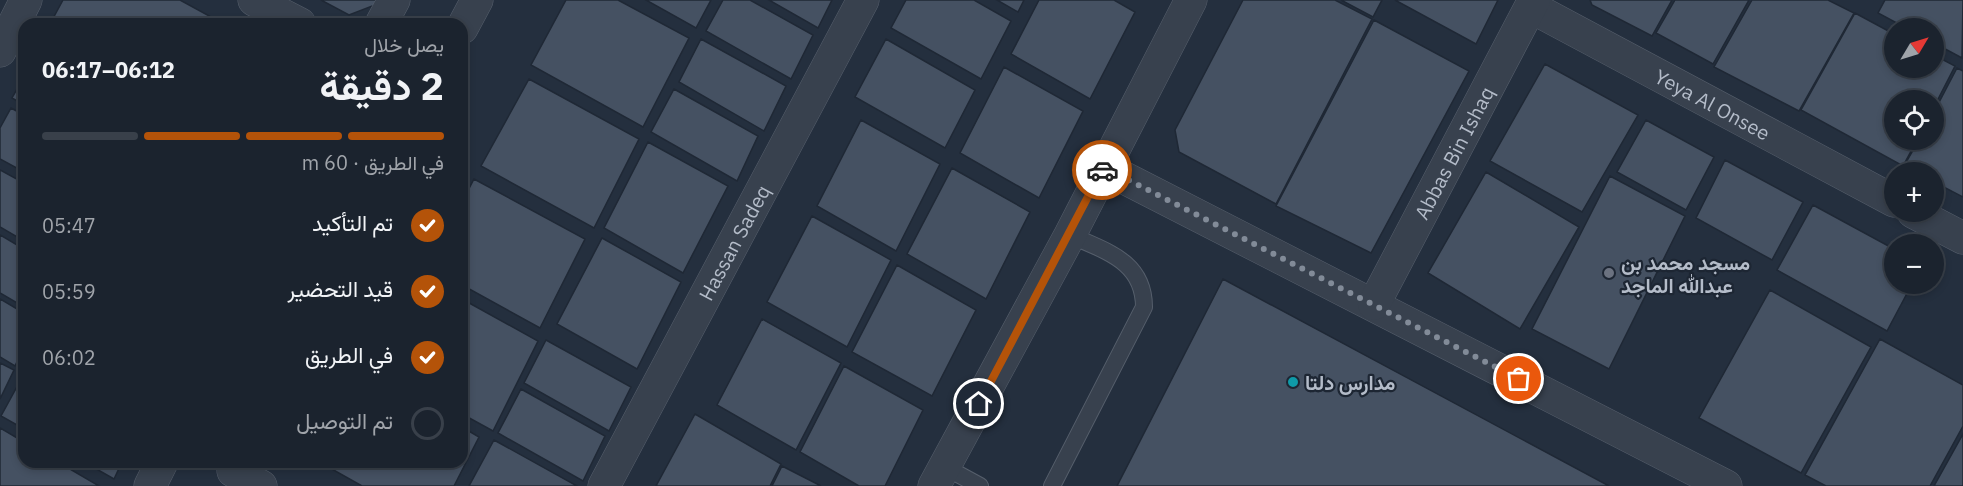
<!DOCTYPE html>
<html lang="ar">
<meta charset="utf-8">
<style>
body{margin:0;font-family:"IBM Plex Sans",Vazirmatn,sans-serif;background:#282f3a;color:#f1f3f6;direction:rtl;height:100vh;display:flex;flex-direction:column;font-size:22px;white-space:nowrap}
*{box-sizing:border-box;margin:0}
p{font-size:20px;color:#a0a4aa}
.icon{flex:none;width:33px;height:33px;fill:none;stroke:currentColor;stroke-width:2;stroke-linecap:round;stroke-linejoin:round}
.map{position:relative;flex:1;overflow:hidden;direction:ltr}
.sheet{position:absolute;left:18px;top:18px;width:450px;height:450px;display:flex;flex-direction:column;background:#1b232e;border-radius:18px;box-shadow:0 3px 9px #0003,0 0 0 2px #39404a;direction:rtl}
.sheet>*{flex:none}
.needle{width:39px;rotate:52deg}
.buttons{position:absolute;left:1884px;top:18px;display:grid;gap:12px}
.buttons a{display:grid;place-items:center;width:60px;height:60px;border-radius:50%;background:#1b232e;box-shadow:0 3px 9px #0003,0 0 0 2px #39404a;font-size:30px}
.pin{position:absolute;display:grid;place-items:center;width:51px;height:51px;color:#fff;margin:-26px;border:3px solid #fff;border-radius:50%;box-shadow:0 2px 6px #0007}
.courier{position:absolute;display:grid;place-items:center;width:60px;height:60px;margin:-30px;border:4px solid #b45309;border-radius:50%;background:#fff;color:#222;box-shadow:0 2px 8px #0007}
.overview em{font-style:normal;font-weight:700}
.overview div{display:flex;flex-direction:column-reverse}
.overview{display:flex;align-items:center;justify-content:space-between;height:102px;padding:0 24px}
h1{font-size:39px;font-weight:700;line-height:45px}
.bar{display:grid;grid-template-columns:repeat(4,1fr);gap:9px 6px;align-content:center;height:72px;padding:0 24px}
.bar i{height:8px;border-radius:4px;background:#39404a}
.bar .on{background:#b45309}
.bar p{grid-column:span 4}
ol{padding:0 24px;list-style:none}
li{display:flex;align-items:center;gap:18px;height:66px}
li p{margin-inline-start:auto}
li .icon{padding:6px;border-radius:50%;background:#b45309;color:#fff;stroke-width:4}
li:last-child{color:#a0a4aa}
li i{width:33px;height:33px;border:3px solid #39404a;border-radius:50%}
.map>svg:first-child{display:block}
</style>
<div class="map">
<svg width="1963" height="486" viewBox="0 0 1963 486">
<rect width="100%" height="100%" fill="#242f3e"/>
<path fill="#455162" stroke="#1f2835" stroke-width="1.5" d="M63,0H180L213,18L211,24H50Z
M321,0H378L375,5L349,15Z
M566,0H618L689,38L643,127L531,65Z
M646,0H711L696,28Z
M723,0H750L813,35L791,79L706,31Z
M769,0H832L818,28Z
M906,0H974L1011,21L981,79L891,28Z
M997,0H1024L1018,12Z
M1039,0H1114L1135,12L1090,99L1011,54Z
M1243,0H1335L1372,19L1276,204L1179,152L1175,130Z
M1341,0H1382L1373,17Z
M1395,0H1498L1476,44Z
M1590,0H1672L1652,36L1592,5Z
M1675,0H1749L1713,64L1656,33Z
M1752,0H1828L1854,13L1799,111L1714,67Z
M1885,0H1963L1962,58L1934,43V28H1906L1878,13Z
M1855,13L1894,34V68H1934V55L1955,66L1934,107V100H1894V140H1917L1903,166L1801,110Z
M1374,20L1469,71L1371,253L1276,206Z
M701,39L786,86L764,131L679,82Z
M886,39L975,90L945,148L855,97Z
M1545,64L1638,115L1582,212L1490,161Z
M1004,67L1083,111L1039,198L960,153Z
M1957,68L1963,71V197L1934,182V172H1916L1904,166L1919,140H1934V112Z
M24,77V105L12,98Z
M529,79L639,139L594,228L481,166Z
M674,89L758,136L737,181L651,132Z
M11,108L24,115V172L0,159V128Z
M861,120L940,164L896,251L817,206Z
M1646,120L1714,157L1686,210L1617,172Z
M648,142L728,186L683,273L604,228Z
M1725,160L1803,202L1772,260L1696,218Z
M952,168L1030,212L986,299L907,254Z
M0,170L24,183V241L0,227Z
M1486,172L1579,227L1520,329L1428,273Z
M1610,176L1685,216L1609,369L1532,329Z
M474,179L585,239L540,328L462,285V202Z
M1813,205L1894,249V284H1912L1887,331L1777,270Z
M812,216L891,260L847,347L767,302Z
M0,235L24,249V307L0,293Z
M602,238L681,282L637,369L557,324Z
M897,265L976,310L932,396L852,352Z
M1223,279L1609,486H1117Z
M1770,290L1871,347L1801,473L1699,418Z
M0,299L24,313V347L15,366L0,357Z
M462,299L538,341L493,431L462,414Z
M762,319L841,363L796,450L717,405Z
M1880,339L1963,385V426L1930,486H1826L1805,475Z
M546,340L631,387L609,431L524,383Z
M0,363L14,370L0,399Z
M844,366L923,410L885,486H859L800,452Z
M24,374V429L1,416Z
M521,389L605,436L583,481L498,433Z
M695,414L781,464L770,486H656Z
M462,427L479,437L454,486H362L321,463L462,462Z
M0,428L24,442V462H58L99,486H0Z
M1963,434V486H1934Z
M494,440L577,486H469Z
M84,462H122L114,479Z
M782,466L821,486H772Z"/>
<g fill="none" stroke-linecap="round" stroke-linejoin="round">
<defs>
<path id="service" d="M945,467L980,486
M1052,486L1144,307C1144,261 1105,251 1070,235"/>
<g id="minor">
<path d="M254,0L300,24"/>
<path id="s1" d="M1531,7L1894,201"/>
<path d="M381,24L394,0"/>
<path d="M462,28L477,0"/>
<path d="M0,51L26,0"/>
<path d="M1103,167L1726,486"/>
<path d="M1913,212L1963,238"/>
<path id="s2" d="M1374,304L1534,0"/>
<path d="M233,471L261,486"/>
<path d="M150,486L162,462"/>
<path id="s3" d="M604,486L863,0"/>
<path d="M934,486L1070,235L1191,0"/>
</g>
</defs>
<use href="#service" stroke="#565f6c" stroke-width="18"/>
<use href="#minor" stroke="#565f6c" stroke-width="33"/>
<use href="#service" stroke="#38414e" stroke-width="16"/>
<use href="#minor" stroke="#38414e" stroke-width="32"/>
</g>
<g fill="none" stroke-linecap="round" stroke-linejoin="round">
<path stroke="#828b98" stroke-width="6" stroke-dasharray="0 10.8" d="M1102,170L1103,167L1519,379"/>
<path stroke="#b45309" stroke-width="8" d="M979,404L1102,170"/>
</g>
<circle fill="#6b7280" stroke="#1d2633" stroke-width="2" cx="1609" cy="273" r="6"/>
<circle fill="#0f9aa8" stroke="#1d2633" stroke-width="2" cx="1293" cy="382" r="6"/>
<g text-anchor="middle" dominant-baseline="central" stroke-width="4.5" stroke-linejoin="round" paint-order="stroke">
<g font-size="20" fill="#b4bcc9" stroke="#1d2633">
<text stroke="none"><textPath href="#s1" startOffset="206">Yeya Al Onsee</textPath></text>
<text stroke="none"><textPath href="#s2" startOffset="171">Abbas Bin Ishaq</textPath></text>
<text stroke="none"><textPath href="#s3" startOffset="276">Hassan Sadeq</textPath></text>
</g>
<g font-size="20" font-weight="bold" fill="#b4bcc9" stroke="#1d2633" text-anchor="start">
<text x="1621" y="262">مسجد محمد بن<tspan x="1621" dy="23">عبدالله الماجد</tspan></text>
<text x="1305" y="382">مدارس دلتا</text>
</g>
</g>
</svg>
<div class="buttons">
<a><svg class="needle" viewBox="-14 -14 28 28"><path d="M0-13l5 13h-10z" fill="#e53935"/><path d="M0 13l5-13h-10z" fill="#a0a4aa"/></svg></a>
<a><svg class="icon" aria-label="locate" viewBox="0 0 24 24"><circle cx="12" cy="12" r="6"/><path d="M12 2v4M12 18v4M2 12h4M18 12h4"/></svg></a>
<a>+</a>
<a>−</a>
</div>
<div class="pin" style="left:1519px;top:379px;background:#ea580c"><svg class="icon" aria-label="bag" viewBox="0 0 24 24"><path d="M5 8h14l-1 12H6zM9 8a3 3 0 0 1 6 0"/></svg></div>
<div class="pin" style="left:979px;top:404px;background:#1f2937"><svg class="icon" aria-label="home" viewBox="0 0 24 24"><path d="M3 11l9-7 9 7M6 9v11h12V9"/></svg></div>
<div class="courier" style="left:1102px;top:170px"><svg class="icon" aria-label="car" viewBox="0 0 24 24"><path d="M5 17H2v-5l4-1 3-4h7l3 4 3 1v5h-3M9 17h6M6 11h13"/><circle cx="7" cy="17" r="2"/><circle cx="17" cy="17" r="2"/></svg></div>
<section class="sheet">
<div class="overview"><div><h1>2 دقيقة</h1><p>يصل خلال</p></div><em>06:12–06:17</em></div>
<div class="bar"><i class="on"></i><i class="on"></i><i class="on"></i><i></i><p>في الطريق · 60 m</p></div>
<ol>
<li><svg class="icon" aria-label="check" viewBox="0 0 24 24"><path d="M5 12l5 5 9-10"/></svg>تم التأكيد<p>05:47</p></li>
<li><svg class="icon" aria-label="check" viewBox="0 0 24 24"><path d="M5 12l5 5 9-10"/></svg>قيد التحضير<p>05:59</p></li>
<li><svg class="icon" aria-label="check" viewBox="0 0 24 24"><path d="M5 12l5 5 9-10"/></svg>في الطريق<p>06:02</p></li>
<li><i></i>تم التوصيل</li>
</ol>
</section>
</div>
